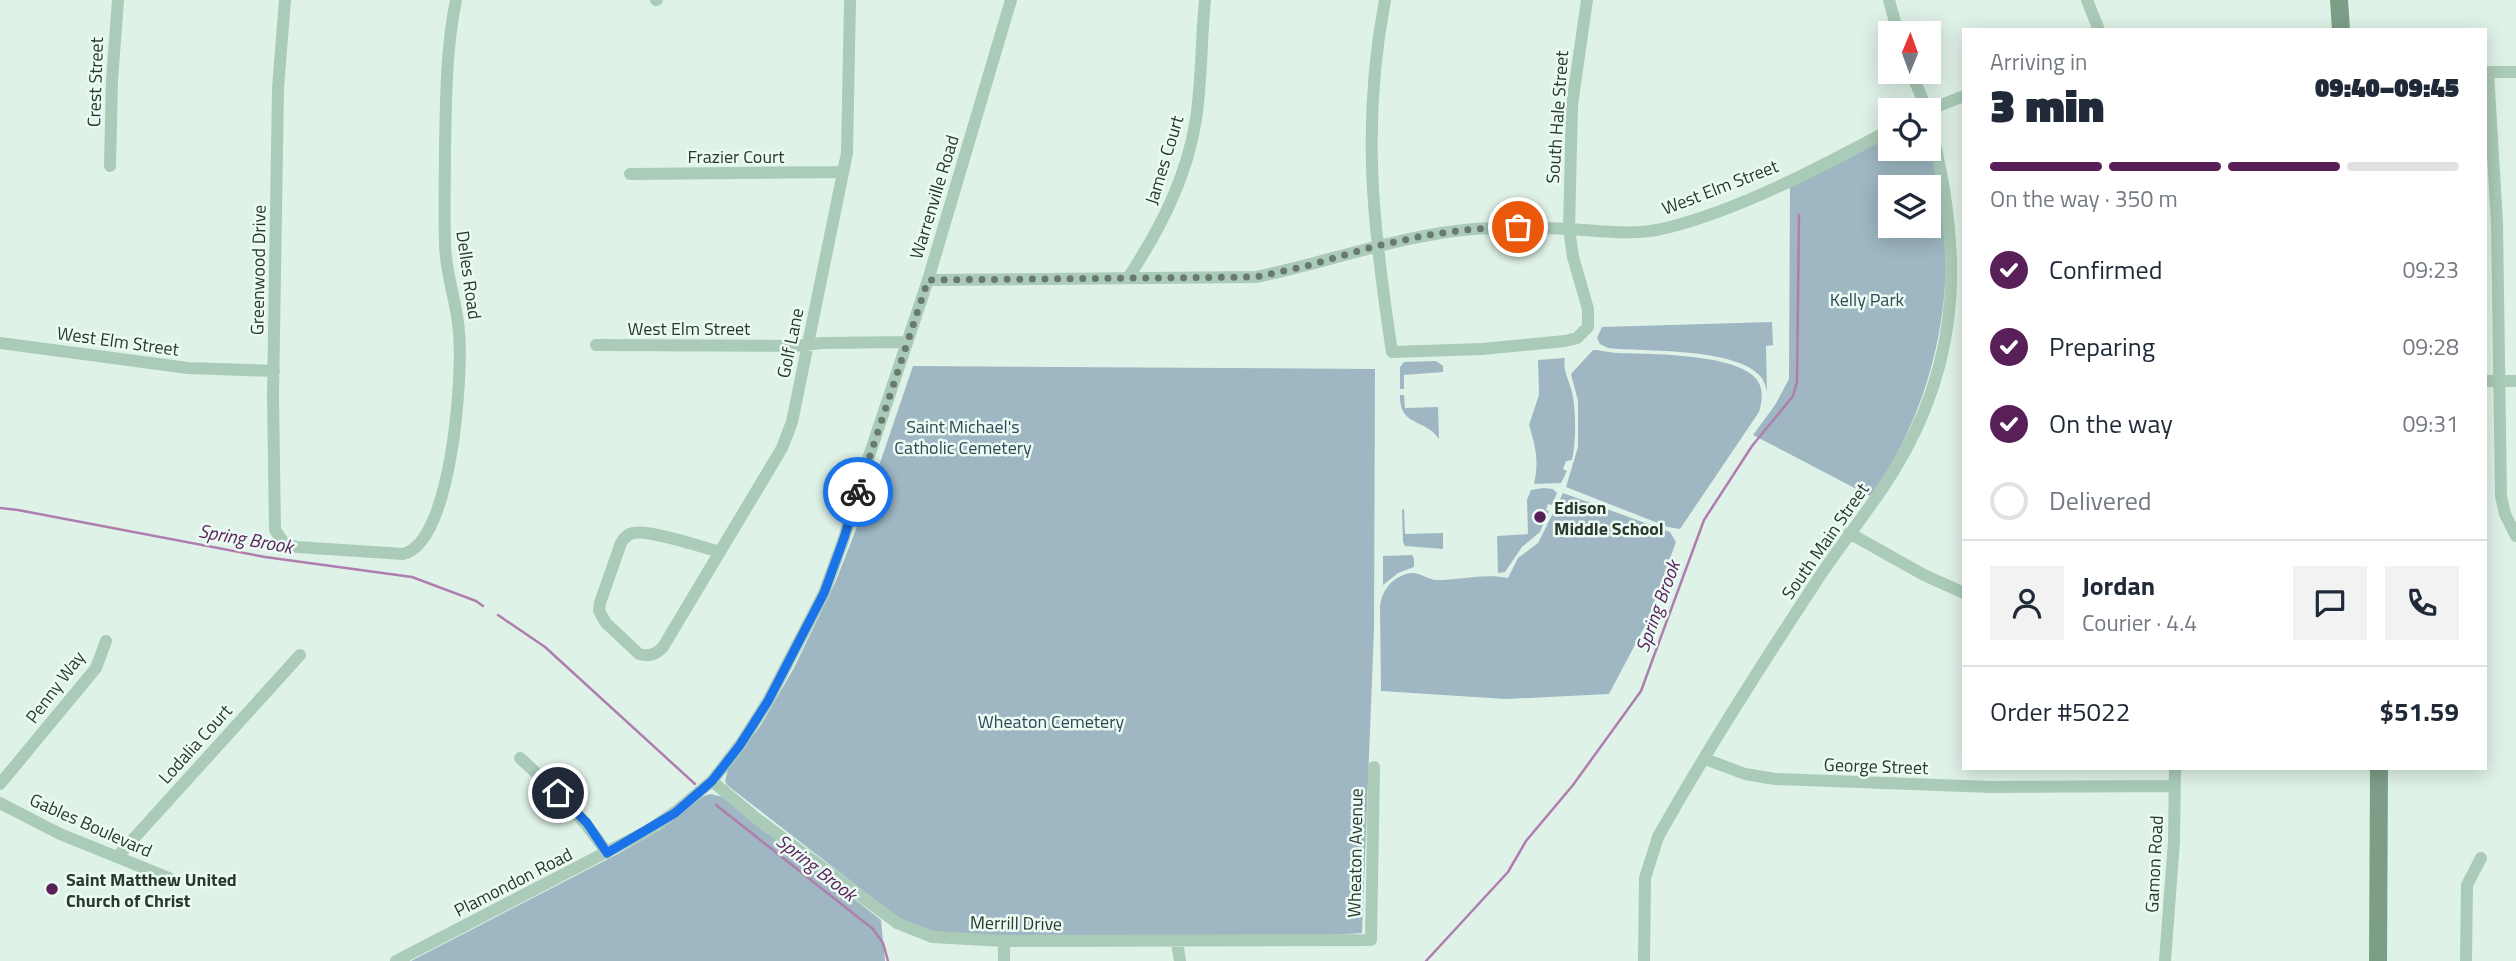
<!DOCTYPE html>
<meta charset="utf-8">
<style>
body{margin:0;font-family:"Titillium Web",sans-serif;background:#f2f2f3;color:#1f2937;height:100vh;display:flex;flex-direction:column;font-size:26px;white-space:nowrap}
*{box-sizing:border-box;margin:0}
p{font-size:23px;color:#747a83}
.icon{flex:none;width:38px;height:38px;fill:none;stroke:currentColor;stroke-width:2;stroke-linecap:round;stroke-linejoin:round}
.map{position:relative;flex:1;overflow:hidden}
.panel{position:absolute;left:1962px;top:28px;width:525px;height:742px;display:flex;flex-direction:column;background:#fff;border-radius:0px;box-shadow:0 4px 18px #0003}
.panel>*{flex:none}
.needle{width:46px;rotate:1deg}
.fabs{position:absolute;left:1878px;top:21px;display:grid;gap:14px}
.fabs a{display:grid;place-items:center;width:63px;height:63px;border-radius:0px;background:#fff;box-shadow:0 4px 18px #0003;font-size:35px}
.pin{position:absolute;display:grid;place-items:center;width:60px;height:60px;color:#fff;margin:-30px;border:4px solid #fff;border-radius:50%;box-shadow:0 2px 7px #0007}
.courier{position:absolute;display:grid;place-items:center;width:70px;height:70px;margin:-35px;border:5px solid #1a73e8;border-radius:50%;background:#fff;color:#222;box-shadow:0 2px 9px #0007}
.head em{font-style:normal;font-weight:800}
.head div{display:flex;flex-direction:column-reverse}
.head{display:flex;align-items:center;justify-content:space-between;height:119px;padding:0 28px}
h1{font-size:46px;font-weight:800;line-height:52px}
.bar{display:grid;grid-template-columns:repeat(4,1fr);gap:10px 7px;align-content:center;height:84px;padding:0 28px}
.bar i{height:9px;border-radius:5px;background:#e0e1e3}
.bar .active{background:#591f58}
.bar p{grid-column:span 4}
.line{display:flex;align-items:center;gap:18px;padding:0 28px;border-top:2px solid #e0e1e3}
.line div{flex:1}
.round{display:grid;place-items:center;flex:none;width:74px;height:74px;border-radius:0px;background:#f2f2f3}
ol{padding:0 28px;list-style:none}
li{display:flex;align-items:center;gap:21px;height:77px}
li p{margin-inline-start:auto}
li .icon{padding:7px;border-radius:50%;background:#591f58;color:#fff;stroke-width:4}
li:last-child{color:#747a83}
li i{width:38px;height:38px;border:4px solid #e0e1e3;border-radius:50%}
.map>svg:first-child{display:block}
</style>
<div class="map">
<svg width="2516" height="961" viewBox="0 0 2516 961">
<rect width="100%" height="100%" fill="#dff2e8"/>
<path fill="#9eb7c2" fill-rule="evenodd" d="M1890,135V149H1928L1929,138C1933,160 1939,183 1942,206C1954,289 1937,377 1899,450C1891,466 1881,481 1872,497L1753,435L1775,405L1789,379L1790,186ZM1890,187H1928V226H1890Z
M1772,322L1773,345L1766,346L1767,392C1766,387 1764,381 1761,377C1737,347 1643,352 1608,348L1600,344L1597,338L1602,327Z
M1593,350C1600,350 1607,352 1615,353C1646,354 1738,353 1757,380C1764,389 1762,402 1759,412L1680,529L1668,527L1566,487L1578,447V401L1571,374Z
M1565,358C1562,371 1571,383 1573,397C1576,417 1576,440 1572,460L1566,461L1563,469L1567,471L1561,483L1534,484C1539,460 1536,448 1529,425L1539,395L1538,360Z
M1436,361L1443,366V372L1404,375V389H1400V367L1404,362Z
M913,366L1375,369L1374,629L1362,933L1301,937L988,936L930,931L909,924L892,913L727,785L725,781L728,769L761,725L794,668L835,583L866,504Z
M1400,395H1404L1405,408L1438,407L1439,439C1425,418 1399,427 1400,395Z
M1543,488L1553,489L1557,493L1552,505L1548,504L1546,510L1549,511L1540,532L1522,547L1505,572L1498,573L1497,536L1528,534L1527,500L1531,490Z
M1563,493L1670,532L1676,542L1646,624L1609,694L1506,699L1381,691L1380,606C1382,590 1391,579 1406,574C1419,570 1426,580 1437,580C1460,580 1486,573 1508,578L1518,558L1538,543Z
M1404,509L1405,534L1443,533V549L1405,546L1403,542L1402,510Z
M1412,555L1414,559V567L1398,573L1383,585V556Z
M710,794L723,797L881,920L885,961H411L612,857L660,830L702,797Z"/>
<g fill="none" stroke-linecap="round" stroke-linejoin="round">
<path stroke="#af7eaf" stroke-width="2.5" d="M0,508L18,510L265,557L412,577L476,601L483,606
M498,615L545,647L695,784
M716,805L873,929L883,943L888,961
M1426,961L1508,872L1526,841L1573,785L1641,691L1704,520L1752,446L1793,396L1797,382L1799,215"/>
<path stroke="#aacbb8" stroke-width="12" d="M285,0L278,88L273,396L275,530L284,543L297,547L403,554C452,543 463,375 459,332C457,302 445,273 445,243C444,211 445,179 445,148C446,98 446,49 456,0
M656,0H657
M1385,0C1361,125 1373,228 1392,352L1482,349L1565,341L1577,338L1588,327V309L1573,257L1569,229L1572,105L1587,0
M1889,0L1898,33
M2087,0L2099,30
M1911,72L1927,110
M2485,72H2516
M2488,72L2497,223L2501,496L2505,514L2516,536
M1928,110L1964,96
M110,166L112,80L118,0
M630,174L843,172
M1128,278C1160,229 1187,178 1196,119C1202,80 1201,39 1205,0
M928,280L1256,277C1329,262 1400,235 1474,229C1506,227 1538,228 1570,229C1602,231 1634,236 1666,228C1740,210 1822,166 1890,130
M0,343L188,368L274,371
M596,345L795,346L822,343L907,342
M2485,381H2516
M1849,533L1924,575L1964,593
M720,552C702,547 648,529 633,533C628,534 624,538 621,543L600,603L599,611L606,623L639,654C650,657 656,654 663,647L782,448L792,422L847,153L850,0
M520,758C554,789 581,814 607,853
M1705,759L1745,774L1775,779L1991,787L2175,786
M712,781L756,818L897,923L932,937L1004,941L1371,940L1374,767
M0,784L96,668L106,641
M0,803L60,834L169,878
M117,857L300,655
M1177,942L1180,961
M396,961L649,830L675,812L712,781L740,745L768,701L824,593L844,538L866,465L928,280L1011,0
M1004,961V941
M1644,961L1645,878L1658,837C1706,751 1760,667 1814,585C1839,546 1869,511 1893,472C1965,356 1962,244 1928,116
M2165,961L2174,841L2175,768
M2466,961L2467,885L2481,858"/>
<path stroke="#7c9e87" stroke-width="18" d="M2339,0L2341,30
M2378,961L2379,768"/>
</g>
<g fill="none" stroke-linecap="round" stroke-linejoin="round">
<path stroke="#69796f" stroke-width="7" stroke-dasharray="0 12.6" d="M858,492L928,280L1256,277L1307,266L1376,246L1428,235L1473,229L1518,227"/>
<path stroke="#1a73e8" stroke-width="9" d="M558,793L587,823L607,853L675,813L712,781L740,745L768,701L824,593L844,538L858,492"/>
</g>
<g fill="#591f58" stroke="#ebfaf3" stroke-width="2.5">
<circle cx="1540" cy="517" r="7"/>
<circle cx="52" cy="889" r="7"/>
</g>
<g text-anchor="middle" dominant-baseline="central" stroke-width="5" stroke-linejoin="round" paint-order="stroke">
<g font-size="18" fill="#2a382e" stroke="#ebfaf3">
<text transform="translate(95 82) rotate(-88)">Crest Street</text>
<text transform="translate(1557 117) rotate(-86)">South Hale Street</text>
<text x="736" y="156">Frazier Court</text>
<text transform="translate(1164 160) rotate(-73)">James Court</text>
<text transform="translate(1720 187) rotate(-21)">West Elm Street</text>
<text transform="translate(934 197) rotate(-73)">Warrenville Road</text>
<text transform="translate(258 270) rotate(-89)">Greenwood Drive</text>
<text transform="translate(469 275) rotate(82)">Delles Road</text>
<text x="689" y="328">West Elm Street</text>
<text transform="translate(118 341) rotate(8)">West Elm Street</text>
<text transform="translate(790 343) rotate(-78)">Golf Lane</text>
<text transform="translate(1825 541) rotate(-55)">South Main Street</text>
<text transform="translate(55 687) rotate(-53)">Penny Way</text>
<text transform="translate(195 744) rotate(-48)">Lodalia Court</text>
<text transform="translate(1876 766) rotate(2)">George Street</text>
<text transform="translate(91 825) rotate(24)">Gables Boulevard</text>
<text transform="translate(1355 853) rotate(-89)">Wheaton Avenue</text>
<text transform="translate(2154 864) rotate(-87)">Gamon Road</text>
<text transform="translate(513 882) rotate(-27)">Plamondon Road</text>
<text transform="translate(1016 923) rotate(1)">Merrill Drive</text>
</g>
<g font-size="18" fill="#2e4956" stroke="#ebfaf3">
<text x="1867" y="299">Kelly Park</text>
<text x="963" y="426">Saint Michael's<tspan x="963" dy="21">Catholic Cemetery</tspan></text>
<text x="1051" y="721">Wheaton Cemetery</text>
</g>
<g font-size="18" font-weight="bold" fill="#2a382e" stroke="#ebfaf3" text-anchor="start">
<text x="1554" y="507">Edison<tspan x="1554" dy="21">Middle School</tspan></text>
<text x="66" y="879">Saint Matthew United<tspan x="66" dy="21">Church of Christ</tspan></text>
</g>
<g font-size="19" font-style="italic" fill="#591f58" stroke="#ebfaf3">
<text transform="translate(246 538) rotate(10)">Spring Brook</text>
<text transform="translate(1657 606) rotate(-70)">Spring Brook</text>
<text transform="translate(817 867) rotate(38)">Spring Brook</text>
</g>
</g>
</svg>
<div class="fabs">
<a><svg class="needle" viewBox="-14 -14 28 28"><path d="M0-13l5 13h-10z" fill="#e53935"/><path d="M0 13l5-13h-10z" fill="#747a83"/></svg></a>
<a><svg class="icon" aria-label="locate" viewBox="0 0 24 24"><circle cx="12" cy="12" r="6"/><path d="M12 2v4M12 18v4M2 12h4M18 12h4"/></svg></a>
<a><svg class="icon" aria-label="layers" viewBox="0 0 24 24"><path d="M12 4l9 5-9 5-9-5zM3 14l9 5 9-5"/></svg></a>
</div>
<div class="pin" style="left:1518px;top:227px;background:#ea580c"><svg class="icon" aria-label="bag" viewBox="0 0 24 24"><path d="M5 8h14l-1 12H6zM9 8a3 3 0 0 1 6 0"/></svg></div>
<div class="pin" style="left:558px;top:793px;background:#1f2937"><svg class="icon" aria-label="home" viewBox="0 0 24 24"><path d="M3 11l9-7 9 7M6 9v11h12V9"/></svg></div>
<div class="courier" style="left:858px;top:492px"><svg class="icon" aria-label="bike" viewBox="0 0 24 24"><circle cx="6" cy="16" r="4"/><circle cx="18" cy="16" r="4"/><path d="M6 16l4-8h5l3 8M10 8l3 8H6M13 5h3"/></svg></div>
<section class="panel">
<div class="head"><div><h1>3 min</h1><p>Arriving in</p></div><em>09:40–09:45</em></div>
<div class="bar"><i class="active"></i><i class="active"></i><i class="active"></i><i></i><p>On the way · 350 m</p></div>
<ol>
<li><svg class="icon" aria-label="check" viewBox="0 0 24 24"><path d="M5 12l5 5 9-10"/></svg>Confirmed<p>09:23</p></li>
<li><svg class="icon" aria-label="check" viewBox="0 0 24 24"><path d="M5 12l5 5 9-10"/></svg>Preparing<p>09:28</p></li>
<li><svg class="icon" aria-label="check" viewBox="0 0 24 24"><path d="M5 12l5 5 9-10"/></svg>On the way<p>09:31</p></li>
<li><i></i>Delivered</li>
</ol>
<div class="line" style="height:126px"><a class="round"><svg class="icon" aria-label="person" viewBox="0 0 24 24"><circle cx="12" cy="8" r="4"/><path d="M4 21q1-7 8-7t8 7"/></svg></a><div><b>Jordan</b><p>Courier · 4.4</p></div><a class="round"><svg class="icon" aria-label="chat" viewBox="0 0 24 24"><path d="M4 5h16v11H9l-5 4z"/></svg></a><a class="round"><svg class="icon" aria-label="phone" viewBox="0 0 24 24"><path d="M5 4h4l2 5-3 2q2 4 5 5l2-3 5 2v4C11 20 4 13 5 4z"/></svg></a></div>
<div class="line" style="height:91px"><div>Order #5022</div><b>$51.59</b></div>
</section>
</div>
